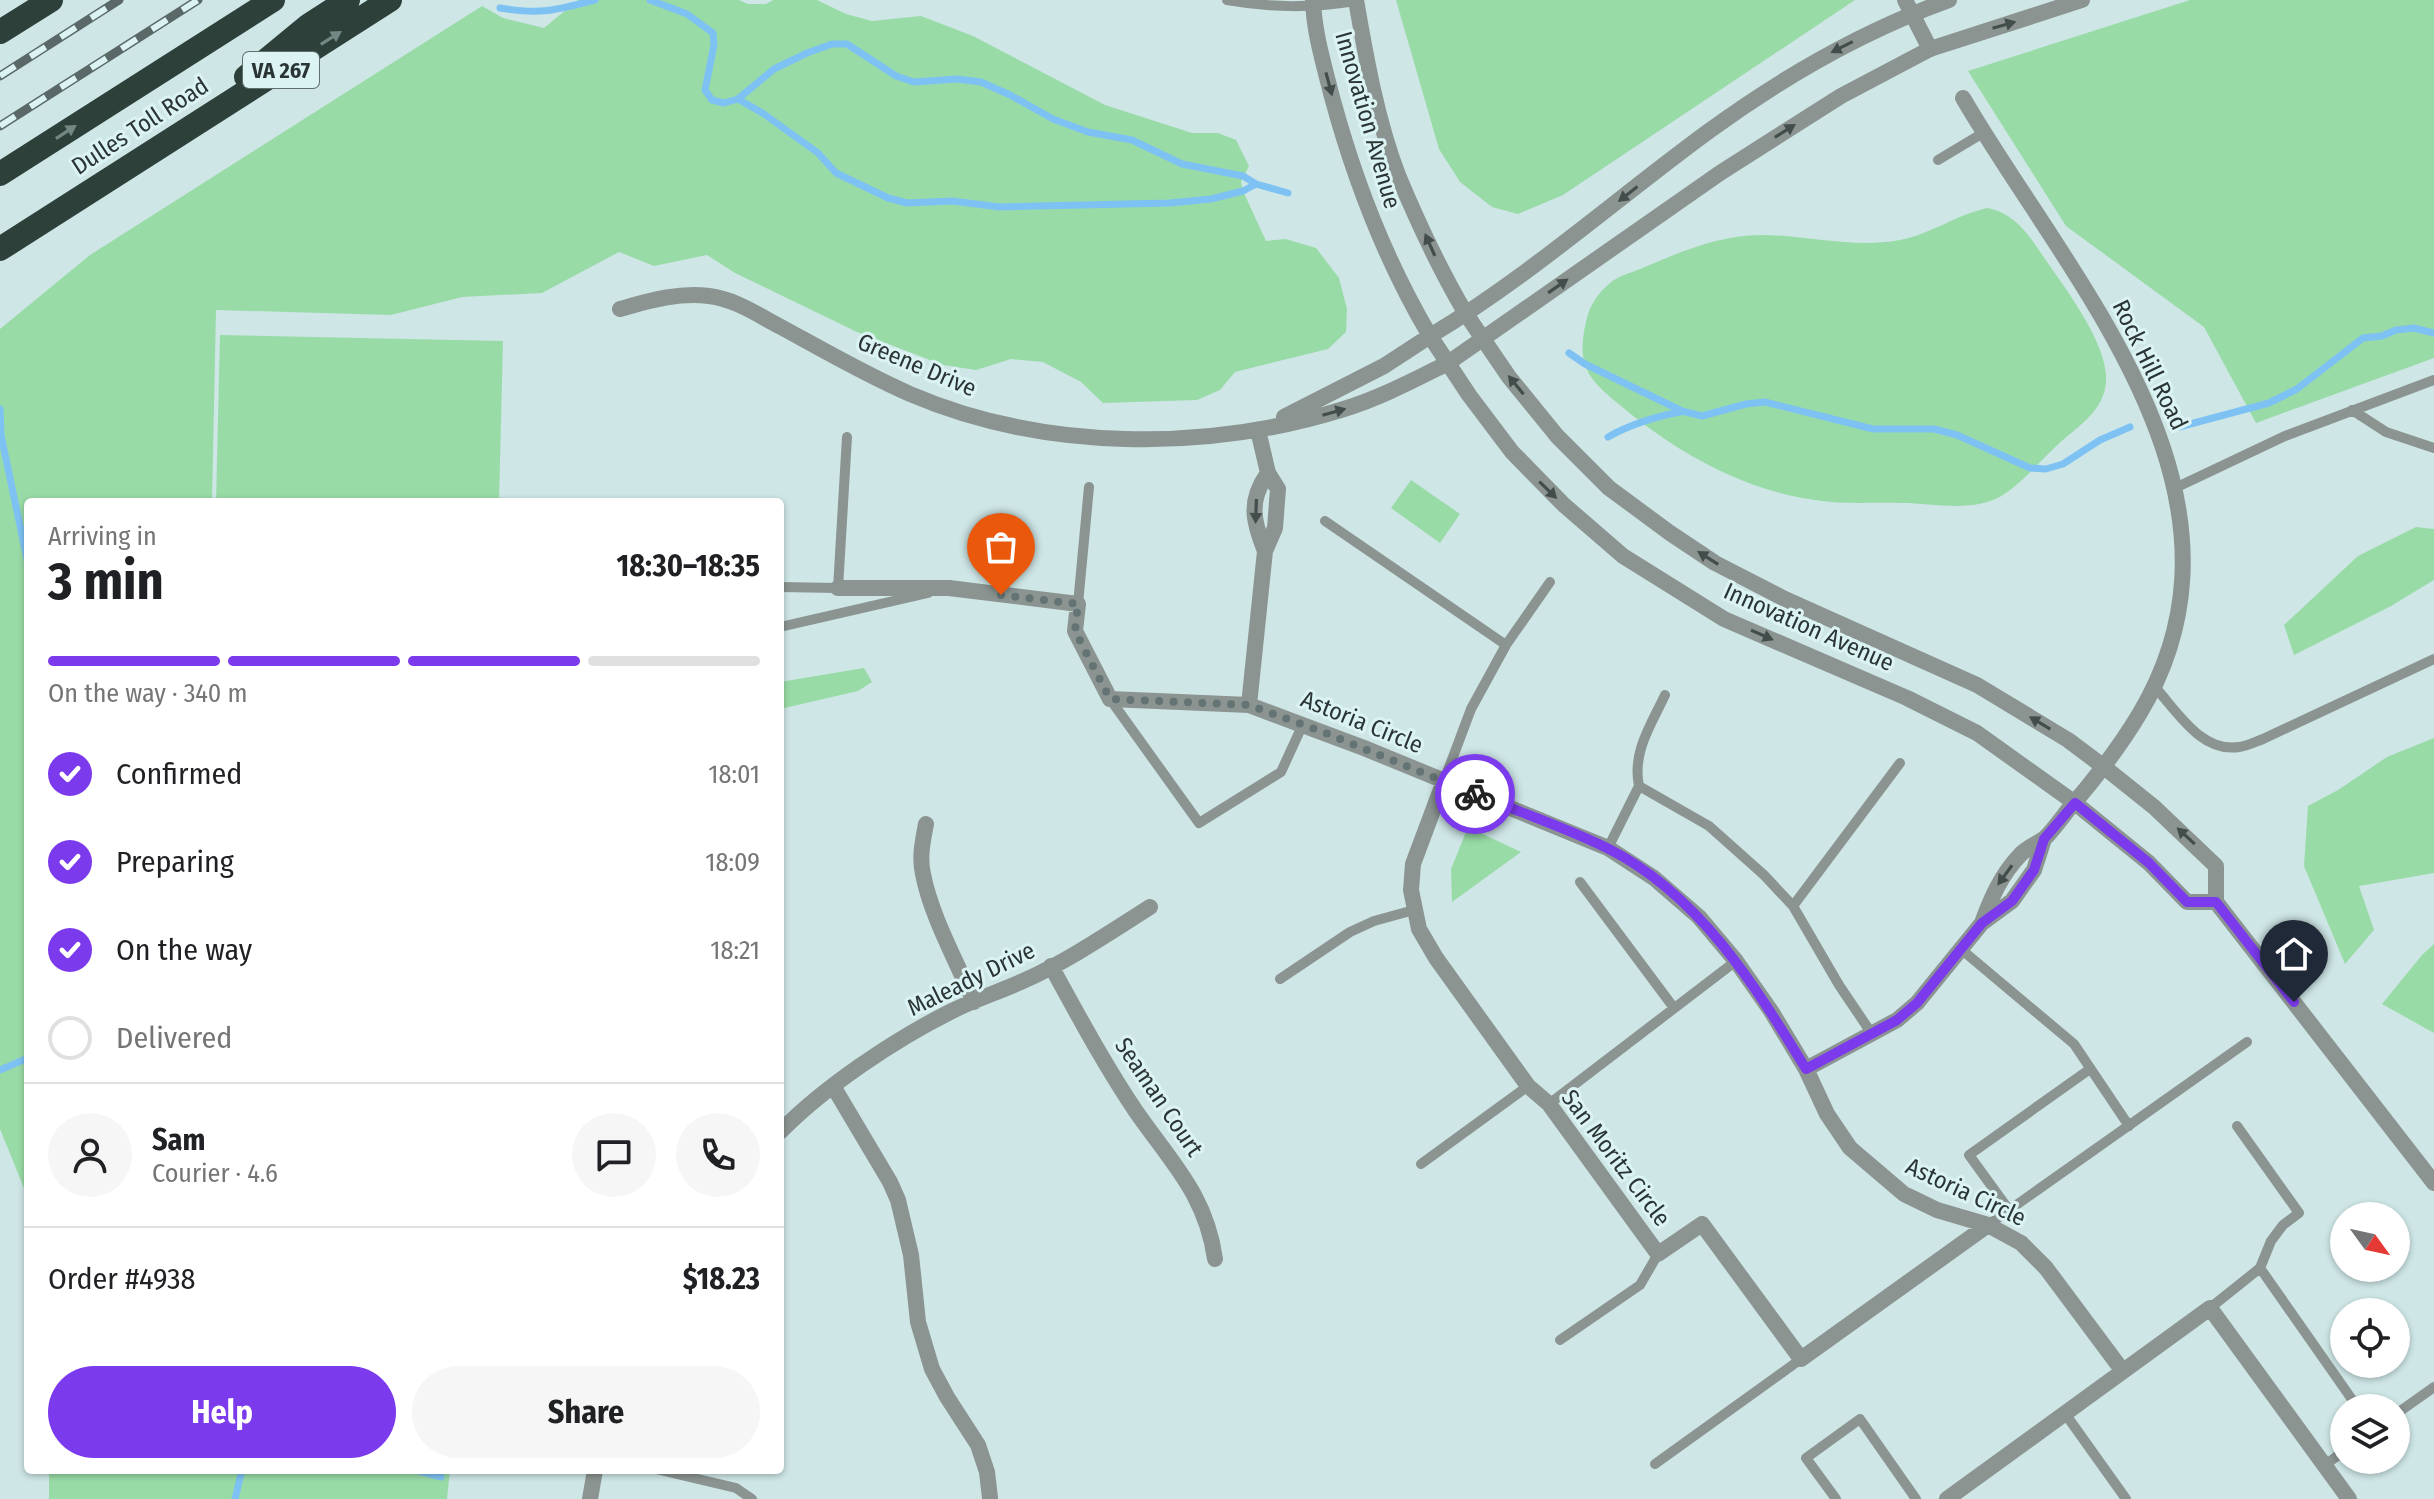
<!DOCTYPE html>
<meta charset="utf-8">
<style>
body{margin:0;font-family:"Fira Sans Condensed",sans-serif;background:#f6f6f6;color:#202124;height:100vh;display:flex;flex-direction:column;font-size:30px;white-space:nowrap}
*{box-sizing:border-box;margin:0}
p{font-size:26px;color:#757577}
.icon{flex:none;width:44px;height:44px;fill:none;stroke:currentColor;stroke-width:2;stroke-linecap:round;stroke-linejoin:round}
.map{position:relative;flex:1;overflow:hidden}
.drawer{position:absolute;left:24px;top:498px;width:760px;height:976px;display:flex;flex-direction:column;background:#fff;border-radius:8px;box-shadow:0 2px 6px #0004}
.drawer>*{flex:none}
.needle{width:52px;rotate:123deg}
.controls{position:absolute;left:2330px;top:1202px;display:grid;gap:16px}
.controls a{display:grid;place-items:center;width:80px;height:80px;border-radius:50%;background:#fff;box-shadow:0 2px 6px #0004;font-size:40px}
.pin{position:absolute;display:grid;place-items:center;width:68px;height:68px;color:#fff;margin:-82px -34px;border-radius:50% 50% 50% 0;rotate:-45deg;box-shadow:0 0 8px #0007}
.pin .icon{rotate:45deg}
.courier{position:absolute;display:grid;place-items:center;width:80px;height:80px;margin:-40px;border:6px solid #7c3aed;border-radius:50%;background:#fff;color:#222;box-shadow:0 2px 10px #0007}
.headline em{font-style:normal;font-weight:700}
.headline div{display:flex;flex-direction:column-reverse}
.headline{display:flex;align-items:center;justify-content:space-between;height:136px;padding:0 24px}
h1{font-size:52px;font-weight:700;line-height:60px}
.bar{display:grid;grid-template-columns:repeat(4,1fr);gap:12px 8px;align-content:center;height:96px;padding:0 24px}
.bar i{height:10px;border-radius:6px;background:#e0e0e0}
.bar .active{background:#7c3aed}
.bar p{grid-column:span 4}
.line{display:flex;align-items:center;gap:20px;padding:0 24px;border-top:2px solid #e0e0e0}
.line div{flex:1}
.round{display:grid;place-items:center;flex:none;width:84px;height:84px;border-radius:42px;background:#f6f6f6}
ol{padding:0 24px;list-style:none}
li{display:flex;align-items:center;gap:24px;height:88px}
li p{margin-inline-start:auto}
li .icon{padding:8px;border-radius:50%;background:#7c3aed;color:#fff;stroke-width:4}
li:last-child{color:#757577}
li i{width:44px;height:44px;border:4px solid #e0e0e0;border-radius:50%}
.cta{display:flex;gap:16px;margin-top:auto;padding:16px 24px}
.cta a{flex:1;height:92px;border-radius:48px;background:#7c3aed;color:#fff;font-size:32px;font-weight:700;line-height:92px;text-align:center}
.cta a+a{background:#f6f6f6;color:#202124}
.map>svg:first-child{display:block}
</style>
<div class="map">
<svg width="2434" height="1499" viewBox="0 0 2434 1499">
<rect width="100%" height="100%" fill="#cee6e6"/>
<path fill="#99dba7" d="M578,0H739L748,4H766L773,0H817L846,14L872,21L921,16L973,36L1105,105L1192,133H1218L1236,140L1249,166L1241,182L1243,191L1266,241L1286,239L1316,248L1339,278L1347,309L1346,332L1328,349L1235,372L1220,390L1197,400L1103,403L1081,382L1043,362L1011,359L976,370L943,365L857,332L735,273L707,255L654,266L619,252L542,293L462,297L391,315L216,310L212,502H28V1198L0,1129V329L90,255L482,6L503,18L544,28Z
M1396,0H1855L1563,195L1518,214L1492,207L1460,182L1439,149Z
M2190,0H2434V358L2256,423L2204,327L2066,226L1968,71Z
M1987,208C2020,214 2033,243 2052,269C2071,296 2104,342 2106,375C2108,405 2085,422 2064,439C2044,456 2027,478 2006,493C1977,514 1934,503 1902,503C1870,502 1839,505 1809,499C1737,488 1670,448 1615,401C1585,376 1577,362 1586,322C1589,306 1598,293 1610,283C1618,276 1630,273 1640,269C1678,253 1718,235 1761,235C1808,235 1853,249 1900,240C1931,234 1956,215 1987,208Z
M220,335L503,341L499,502H216Z
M1411,480L1460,514L1440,543L1391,508Z
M2416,527L2434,529V580L2391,606L2294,655L2284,625L2358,556Z
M864,668L872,682L858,691L780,709V682Z
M2434,738V873L2359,886L2374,930L2345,964L2304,866L2308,806L2338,790L2387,757Z
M1468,827L1521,852L1452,902L1451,869Z
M2434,944V1033L2382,1004L2422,955Z
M49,1470H450L447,1499H49Z"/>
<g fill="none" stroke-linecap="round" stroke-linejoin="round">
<path stroke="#7ec2f4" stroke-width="7" d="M650,0L687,14L713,33L714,45L705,90L712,100L724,103L738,99L774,69L807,53L832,44H847L896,76L914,82L957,79L981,82L1010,95L1053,119L1088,132L1132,140L1182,164L1243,176L1256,184L1288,193
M500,8C542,15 555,10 595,0
M738,99L764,114L818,153L836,173L888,198L907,203L952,201L1000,207L1170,203L1211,199L1243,191L1256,184
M1569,353L1585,364L1682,411L1702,416L1746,404L1765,402L1873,429H1934L1957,435L2030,468L2046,469L2063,464L2100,440L2130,427
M0,409L1,435L28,564
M2179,427L2269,403L2297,389L2363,338L2382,336L2396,330L2414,328L2434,333
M1608,437C1631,424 1654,417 1680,412
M0,1070L28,1058
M415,1470L441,1477
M235,1499L242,1470"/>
<path stroke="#8b9491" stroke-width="10" d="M1227,0C1273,8 1310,8 1356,1
M1938,160L1983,133
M2352,410L2386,432L2434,448
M2173,489L2285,436L2434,380
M1325,521L1506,645
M780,587L838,588L847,437
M1078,604L1089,487
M780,627L928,593
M2154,686C2177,711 2201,753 2239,747C2247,746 2255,742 2263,739L2434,659
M1110,699L1199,823L1281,772L1303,724
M1444,781L1471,709L1506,645L1550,582
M1639,786C1632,752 1651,725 1665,695
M1608,848L1639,786L1709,826L1764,875L1793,906L1839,985L1872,1034
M1580,882L1674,1008
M1793,906L1900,763
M1962,950L2074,1044L2129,1126
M1280,979L1350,932L1374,921L1414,910
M1549,1104L1736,961
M1421,1164L1528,1086
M2009,1210L1969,1155L2090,1069
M1988,1225L2247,1042
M2260,1268L2358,1408
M2210,1308L2260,1268L2271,1241L2283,1225L2299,1213L2237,1126
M1560,1340L1640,1285L1658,1254
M2064,1412L2126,1499
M2396,1414L2434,1387
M1655,1464L1801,1359
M2325,1465L2344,1451
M660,1470L736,1488L752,1499
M1836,1499L1806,1458L1860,1419L1916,1499"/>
<path stroke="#8b9491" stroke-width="16" d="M1356,0C1366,58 1377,120 1398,175C1418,223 1440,270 1466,314
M1905,0L1930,49
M1963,98C2069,280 2271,492 2140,713C2119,748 2095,779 2068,810C2061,819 2053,830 2045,838C2037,844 2027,847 2020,855C2001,875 1991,898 1982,923
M620,309C649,301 678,292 709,296C735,299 758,315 781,327C823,350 866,375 910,394C1043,451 1206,452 1344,409C1380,398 1414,380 1448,363
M1284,417L1384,366L1430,336C1385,260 1355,182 1332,97C1324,65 1314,33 1313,0
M1265,551C1253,521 1248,501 1268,473
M838,588H949L1078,604L1075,631L1110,699L1249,705L1364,748L1608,848L1654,878L1699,917L1736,961L1771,1011L1806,1069L1827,1114L1850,1148L1904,1194L1937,1210L1988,1225L2021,1243L2046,1268L2122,1370
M1249,705L1265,551L1275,528L1278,489L1268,473L1258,430
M1444,781L1413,864L1411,890L1419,929L1436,958L1528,1086L1549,1104L1658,1254L1702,1224L1801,1359L1988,1225
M926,824C923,840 919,857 923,874C931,916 957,962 974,1002
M1051,966C1078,1015 1104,1064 1135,1110C1170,1161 1206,1194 1215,1259
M1806,1069L1897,1020L1917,1003L1982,923L2012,901L2034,870L2044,839
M833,1086L890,1182L898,1200L911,1255L918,1322L932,1369L947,1397L978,1445L987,1472L990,1498
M780,1132C824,1087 894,1040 950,1012C973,1000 999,992 1023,981C1068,961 1109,933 1150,907
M590,1499L595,1470
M1947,1499L2210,1308L2349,1499"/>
<path stroke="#8b9491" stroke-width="16" d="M1949,0C1863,31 1783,77 1709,131C1616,199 1530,276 1430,336L1469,395L1512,452L1564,505L1623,556L1724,619L1907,698L1977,733L2075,803L2149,863L2187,902H2216
M1466,314L1509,377L1557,436L1609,488L1670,533L1715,563L1785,599L1977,685L2068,740L2104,767L2154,807L2216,866V902L2434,1183
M1448,363L1720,173L1841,96L1930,49L2082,0"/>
<path stroke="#2d403a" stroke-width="24" d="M0,32L51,0
M246,77L309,25L348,0
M0,174L273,0
M0,249L390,0"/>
<defs>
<path id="rail" d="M0,76L119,0
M0,126L198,0"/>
</defs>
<use href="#rail" stroke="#5a6868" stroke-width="9"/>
<use href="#rail" stroke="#dbf4f3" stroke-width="6" stroke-dasharray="18" stroke-linecap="butt"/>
</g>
<defs><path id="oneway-solid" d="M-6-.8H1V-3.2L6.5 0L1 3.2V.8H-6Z" transform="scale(2)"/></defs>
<g fill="#434d4c">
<use href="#oneway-solid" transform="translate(2004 25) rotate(-16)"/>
<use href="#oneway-solid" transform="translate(1842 47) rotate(153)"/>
<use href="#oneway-solid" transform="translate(1329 84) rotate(75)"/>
<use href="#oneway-solid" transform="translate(1785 131) rotate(-32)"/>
<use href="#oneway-solid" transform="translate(1628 194) rotate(142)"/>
<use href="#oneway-solid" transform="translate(1430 245) rotate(-114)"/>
<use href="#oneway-solid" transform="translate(1558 286) rotate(-35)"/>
<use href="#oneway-solid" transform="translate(1516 385) rotate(-129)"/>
<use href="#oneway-solid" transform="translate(1334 412) rotate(-16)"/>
<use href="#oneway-solid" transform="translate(1548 490) rotate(44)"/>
<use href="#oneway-solid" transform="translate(1256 511) rotate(92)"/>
<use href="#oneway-solid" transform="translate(1708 558) rotate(-148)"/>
<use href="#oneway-solid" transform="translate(1762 635) rotate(24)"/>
<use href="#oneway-solid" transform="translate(2040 723) rotate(-149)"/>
<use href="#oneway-solid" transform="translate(2186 836) rotate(-137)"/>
<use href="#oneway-solid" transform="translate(2005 875) rotate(126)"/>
</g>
<g fill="#738884">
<use href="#oneway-solid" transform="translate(331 38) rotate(-32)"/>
<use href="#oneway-solid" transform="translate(66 132) rotate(-33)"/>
</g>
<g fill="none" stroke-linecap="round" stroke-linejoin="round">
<path stroke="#647373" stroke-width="8" stroke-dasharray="0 14.4" d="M1001,595L1078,604L1075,631L1110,699L1249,705L1323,732L1475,794"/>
<path stroke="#7c3aed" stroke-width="10" d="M1475,794C1519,812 1565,827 1607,848C1699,894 1754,984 1806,1069L1897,1020L1917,1003L1982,923L2012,901L2034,870L2044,839L2075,803L2149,863L2187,902H2216L2294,1002"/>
</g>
<g text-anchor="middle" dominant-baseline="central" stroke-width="6" stroke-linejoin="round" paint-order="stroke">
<rect fill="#dbf4f3" stroke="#606e6e" stroke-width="2" x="243" y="52" width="76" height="36" rx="6"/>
<g font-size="22" font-weight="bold" fill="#2b3535">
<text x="281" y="70">VA 267</text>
</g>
<g font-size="24" fill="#2b3535" stroke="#dbf4f3">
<text transform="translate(1368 120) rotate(74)">Innovation Avenue</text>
<text transform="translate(140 126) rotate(-33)">Dulles Toll Road</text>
<text transform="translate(917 365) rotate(23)">Greene Drive</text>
<text transform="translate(2150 365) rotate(64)">Rock Hill Road</text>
<text transform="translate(1809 627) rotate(24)">Innovation Avenue</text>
<text transform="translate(1362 722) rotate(22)">Astoria Circle</text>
<text transform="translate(971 979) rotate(-26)">Maleady Drive</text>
<text transform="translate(1159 1097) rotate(56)">Seaman Court</text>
<text transform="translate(1616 1158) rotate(53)">San Moritz Circle</text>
<text transform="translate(1966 1192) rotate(25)">Astoria Circle</text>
</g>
</g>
</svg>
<div class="controls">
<a><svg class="needle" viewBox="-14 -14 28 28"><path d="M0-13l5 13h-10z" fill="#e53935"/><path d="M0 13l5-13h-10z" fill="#757577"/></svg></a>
<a><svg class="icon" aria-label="locate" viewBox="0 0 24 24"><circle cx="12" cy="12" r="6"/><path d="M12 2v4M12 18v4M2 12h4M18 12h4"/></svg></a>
<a><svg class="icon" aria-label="layers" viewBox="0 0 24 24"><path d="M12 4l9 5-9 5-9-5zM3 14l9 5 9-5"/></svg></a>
</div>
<div class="pin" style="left:1001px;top:595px;background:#ea580c"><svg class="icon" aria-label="bag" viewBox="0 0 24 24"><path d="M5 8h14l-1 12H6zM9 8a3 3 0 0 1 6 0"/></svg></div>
<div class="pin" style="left:2294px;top:1002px;background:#1f2937"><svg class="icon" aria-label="home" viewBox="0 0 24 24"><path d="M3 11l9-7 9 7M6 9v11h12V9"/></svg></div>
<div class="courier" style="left:1475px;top:794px"><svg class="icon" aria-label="bike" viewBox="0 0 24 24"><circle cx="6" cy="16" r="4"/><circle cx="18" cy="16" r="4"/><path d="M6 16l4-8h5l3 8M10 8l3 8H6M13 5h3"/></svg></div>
<section class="drawer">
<div class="headline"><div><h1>3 min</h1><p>Arriving in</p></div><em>18:30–18:35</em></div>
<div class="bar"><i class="active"></i><i class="active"></i><i class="active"></i><i></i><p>On the way · 340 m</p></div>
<ol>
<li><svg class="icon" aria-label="check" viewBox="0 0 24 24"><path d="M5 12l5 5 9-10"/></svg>Confirmed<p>18:01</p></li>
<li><svg class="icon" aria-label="check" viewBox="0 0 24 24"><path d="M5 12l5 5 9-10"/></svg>Preparing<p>18:09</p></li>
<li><svg class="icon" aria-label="check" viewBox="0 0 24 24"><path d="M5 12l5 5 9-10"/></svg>On the way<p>18:21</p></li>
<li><i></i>Delivered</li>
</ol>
<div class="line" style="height:144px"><a class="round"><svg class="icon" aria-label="person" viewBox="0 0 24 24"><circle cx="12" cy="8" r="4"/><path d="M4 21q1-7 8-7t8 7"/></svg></a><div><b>Sam</b><p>Courier · 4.6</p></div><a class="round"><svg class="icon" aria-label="chat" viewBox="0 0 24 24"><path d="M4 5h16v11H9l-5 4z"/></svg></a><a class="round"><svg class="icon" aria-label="phone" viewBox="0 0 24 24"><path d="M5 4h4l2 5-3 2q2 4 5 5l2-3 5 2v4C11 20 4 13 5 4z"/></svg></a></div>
<div class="line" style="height:104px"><div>Order #4938</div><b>$18.23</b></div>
<div class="cta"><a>Help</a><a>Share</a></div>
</section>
</div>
